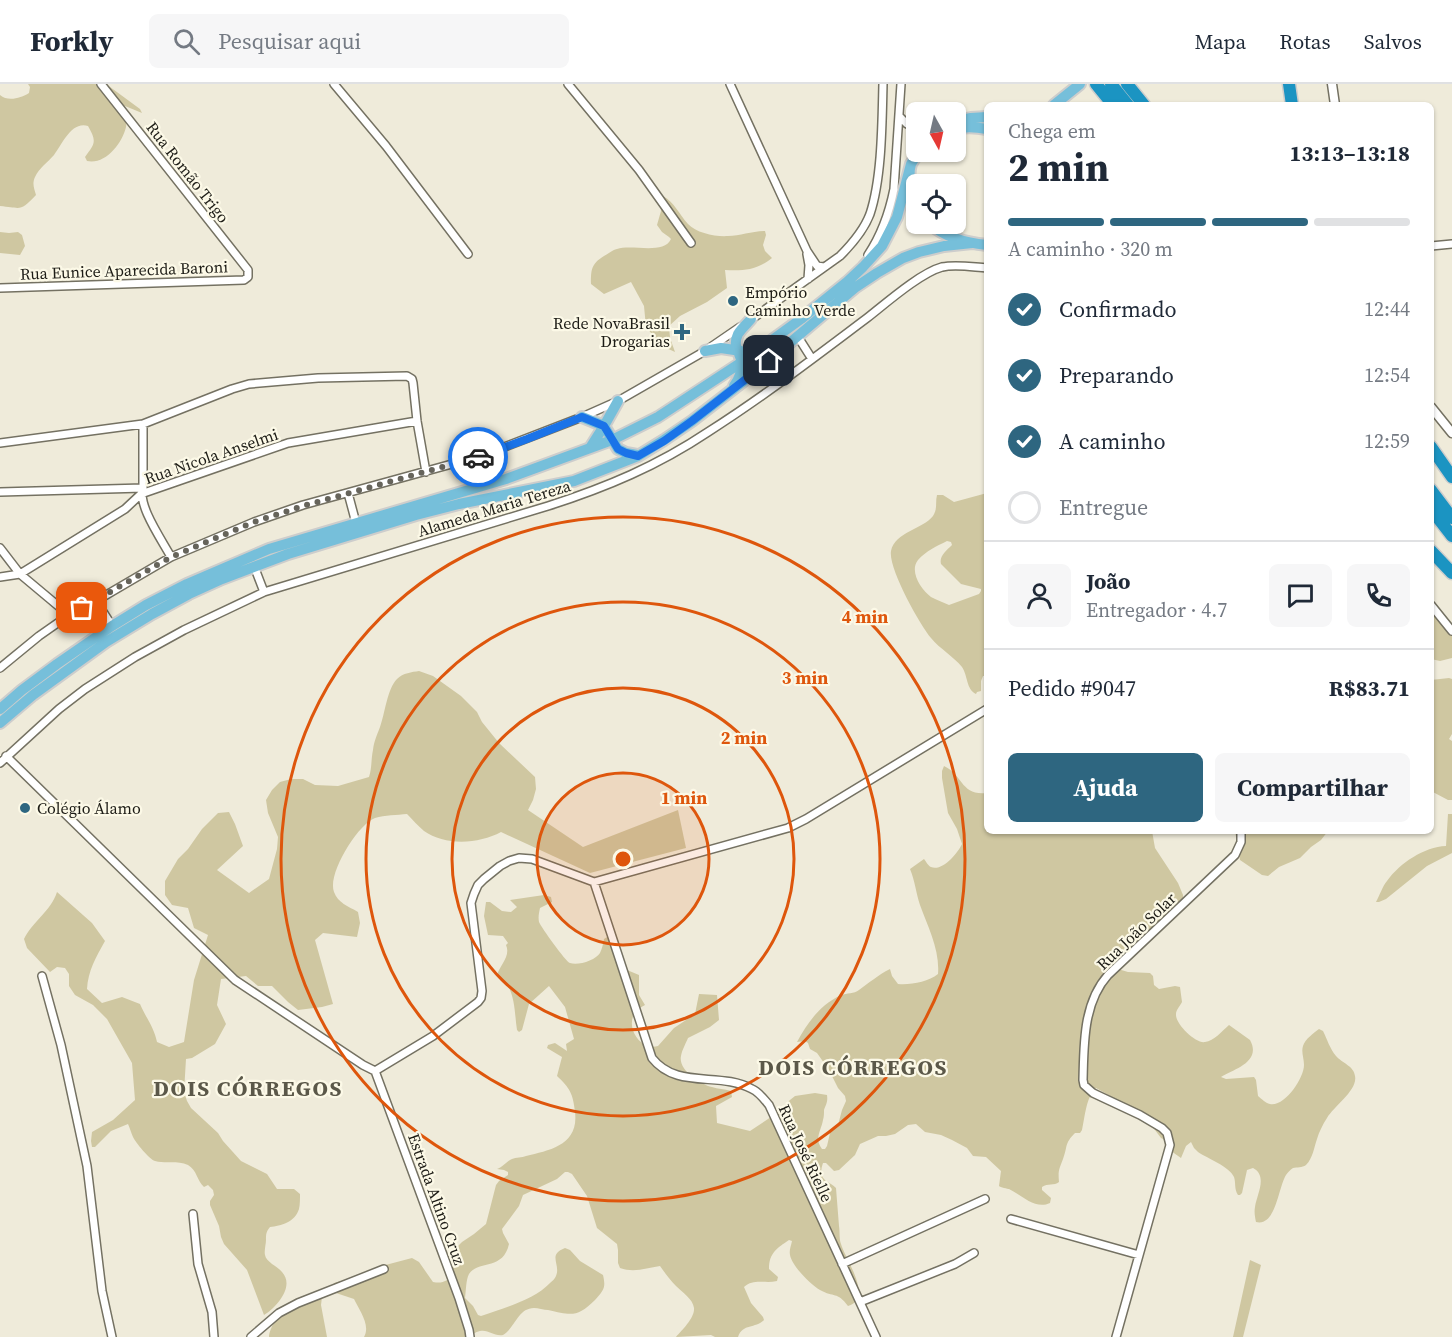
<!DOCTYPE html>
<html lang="pt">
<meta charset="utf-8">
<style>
body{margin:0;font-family:"Source Serif 4",serif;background:#f6f6f7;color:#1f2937;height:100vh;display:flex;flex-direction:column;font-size:22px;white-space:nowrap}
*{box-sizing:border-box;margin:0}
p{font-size:20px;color:#747a83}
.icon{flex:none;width:33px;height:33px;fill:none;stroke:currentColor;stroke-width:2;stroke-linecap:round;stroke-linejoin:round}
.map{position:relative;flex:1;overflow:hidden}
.panel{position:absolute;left:984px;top:18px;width:450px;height:732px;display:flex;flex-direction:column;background:#fff;border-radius:9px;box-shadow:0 2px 4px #0004}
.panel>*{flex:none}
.needle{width:39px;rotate:172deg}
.controls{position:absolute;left:906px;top:18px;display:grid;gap:12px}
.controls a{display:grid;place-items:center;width:60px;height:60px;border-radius:9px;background:#fff;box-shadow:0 2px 4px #0004;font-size:30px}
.pin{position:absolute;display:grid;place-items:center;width:51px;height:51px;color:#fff;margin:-26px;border-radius:12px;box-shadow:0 3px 9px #0006}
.courier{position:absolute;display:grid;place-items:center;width:60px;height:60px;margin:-30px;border:4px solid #1a73e8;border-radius:50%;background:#fff;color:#222;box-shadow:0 2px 8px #0007}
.headline em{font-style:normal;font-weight:700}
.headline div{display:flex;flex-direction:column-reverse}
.headline{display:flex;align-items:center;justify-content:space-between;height:102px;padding:0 24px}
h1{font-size:39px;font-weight:700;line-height:45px}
.bar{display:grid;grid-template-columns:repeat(4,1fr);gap:9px 6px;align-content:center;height:72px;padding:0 24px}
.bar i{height:8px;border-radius:4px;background:#e0e1e3}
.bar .on{background:#2e6680}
.bar p{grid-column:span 4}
.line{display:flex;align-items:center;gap:15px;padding:0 24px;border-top:2px solid #e0e1e3}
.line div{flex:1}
.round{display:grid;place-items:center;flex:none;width:63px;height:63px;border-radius:9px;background:#f6f6f7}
ol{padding:0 24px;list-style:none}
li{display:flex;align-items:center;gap:18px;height:66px}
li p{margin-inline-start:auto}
li .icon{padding:6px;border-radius:50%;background:#2e6680;color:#fff;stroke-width:4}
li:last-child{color:#747a83}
li i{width:33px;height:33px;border:3px solid #e0e1e3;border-radius:50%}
.action{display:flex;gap:12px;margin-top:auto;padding:12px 24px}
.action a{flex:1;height:69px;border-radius:9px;background:#2e6680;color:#fff;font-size:24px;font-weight:700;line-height:69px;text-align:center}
.action a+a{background:#f6f6f7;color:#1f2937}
header{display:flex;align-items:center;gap:36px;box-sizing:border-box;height:84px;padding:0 30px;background:#fff;border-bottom:2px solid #e0e1e3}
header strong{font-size:28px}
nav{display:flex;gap:33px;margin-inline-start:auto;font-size:21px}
.search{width:420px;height:54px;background:#f6f6f7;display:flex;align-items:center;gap:15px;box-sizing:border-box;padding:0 21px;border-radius:9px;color:#747a83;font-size:22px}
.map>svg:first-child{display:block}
</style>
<header>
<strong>Forkly</strong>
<div class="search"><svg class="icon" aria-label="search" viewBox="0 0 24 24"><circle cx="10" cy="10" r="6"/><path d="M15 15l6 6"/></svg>Pesquisar aqui</div>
<nav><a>Mapa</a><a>Rotas</a><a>Salvos</a></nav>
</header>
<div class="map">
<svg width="1452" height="1253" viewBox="0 0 1452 1253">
<rect width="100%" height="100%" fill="#efebda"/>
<path fill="#cfc7a1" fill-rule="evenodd" d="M28,0H106L140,25L142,29L125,22L123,24C125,30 127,37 126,43C122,60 105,81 87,77L85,73C95,59 97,58 88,42C71,37 62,61 54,71C48,78 39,84 35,93C32,100 34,104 36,111C20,128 22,124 0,122V11C8,18 21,14 29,9L30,3Z
M663,112C674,118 679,130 688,140C696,149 716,153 728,152C740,152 752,147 765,147L766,151L763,161L765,167L772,174C757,186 744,187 725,186L727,204L707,218L680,232L669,242L670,254L675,268L662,262L646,243L644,222L631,198L604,210L591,200C591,186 591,180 604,172C608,170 612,166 617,165C632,160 664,171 671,155L669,153L662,148L657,141L661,127L660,115Z
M0,148L9,149L18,148L22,151L25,162L20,171L0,169Z
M987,409V592H983L981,597V607L977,608L976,610C966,605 968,592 962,583C953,572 940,565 931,554C920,541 888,484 891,467C895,448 923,445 933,432C938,424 935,419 937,411H943L954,418ZM947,457L951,458L952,461C946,467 939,472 941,480L961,500L981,505V507L979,510L949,521C943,518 936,516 931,513C921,506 909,487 918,476C926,467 937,462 947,457Z
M1431,520L1452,546V574L1440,577L1431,575Z
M419,587L433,592L461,612L477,628L482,638L499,659L535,693L536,705L533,716L528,726L583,763L678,726L686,764L590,789L501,748C479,760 445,762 424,747C418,742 413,736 407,730C397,731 385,731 375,734C358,740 327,790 334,808C338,819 348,822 358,828L360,839L357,853L323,849L315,856L333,920L322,923L298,926L288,918L272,902H258L246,892L221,895L217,921L226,940L215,960L192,974L186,975L184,1008L187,1017L191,1024L218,1049L223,1057L241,1077L267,1090L277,1105H294L300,1110C300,1114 300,1121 299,1125C295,1138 281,1142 270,1143C266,1148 266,1150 266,1156C266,1160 264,1167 265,1171C266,1178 277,1182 282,1188C295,1202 277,1223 264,1231L247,1186L224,1160L221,1153L219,1142L210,1121V1117L214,1111L213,1106L208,1101L204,1103C197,1097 197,1086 188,1081C177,1076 166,1080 155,1077C149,1075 136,1059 133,1053C131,1049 130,1044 128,1040L111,1047L95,1063H92L91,1057L92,1048L113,1036L135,1016L132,979L107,935L93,921L75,911L69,902V890L65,884L57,883L50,888L27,864L24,855C32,838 51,827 57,808L92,839L105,857C96,873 88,887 87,905L102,919L122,913L140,920C146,934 154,943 157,958L169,963L184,958L194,896L208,851L194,844L188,824L172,821L165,811V797L178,775L188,765L202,745L218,729L229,728L235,740L243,762L217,786L249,809L269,795L277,765L278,753L268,729L266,716L272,706L280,698L291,695H303L315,701L338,702L369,693C372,684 371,675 373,666C374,657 377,651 380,643C385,630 387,605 397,595C403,589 412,588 419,587Z
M1449,594L1452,595V650L1449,655L1452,657V716H1448L1431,707V596Z
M944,682C963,691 961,712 987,709V747H1152L1155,764L1178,799L1183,811V817L1176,829L1153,855L1137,865L1118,885L1128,888L1150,889L1153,892L1154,901L1159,905L1175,902L1180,903L1182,918C1180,922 1176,926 1176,930C1175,940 1196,960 1205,958C1214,957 1222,947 1229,941L1250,956C1262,978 1234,985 1221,993L1226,995L1254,993L1256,996L1258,1012C1262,1015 1265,1019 1270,1020C1285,1023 1304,994 1304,981C1304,974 1301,968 1303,962C1305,955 1314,949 1319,945L1323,947C1327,955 1330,965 1336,972C1342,979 1354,982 1355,992C1358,1006 1334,1022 1327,1034C1323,1040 1319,1048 1317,1055C1314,1063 1313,1074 1306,1081C1302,1084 1297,1083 1293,1084C1290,1086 1288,1088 1286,1091C1278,1104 1276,1143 1256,1138C1255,1133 1254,1128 1255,1123C1257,1110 1268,1092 1253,1084L1247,1086L1242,1109L1240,1111H1238C1234,1105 1236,1099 1234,1093C1230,1083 1207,1074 1198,1068L1194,1064L1191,1058L1186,1062L1181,1074L1171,1067V1052L1165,1056L1161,1054L1143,1030L1096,1004C1086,1013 1085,1033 1082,1046L1080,1049H1075C1064,1060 1068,1062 1063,1075C1059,1086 1058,1086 1059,1098C1054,1102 1048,1099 1042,1103V1106L1051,1114L1050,1119C1035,1126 1022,1111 1009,1105C1008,1105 1000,1103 999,1102L1001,1087L986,1073L973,1072L967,1064L952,1056L941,1051L925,1048L916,1040L908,1041L895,1050L886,1052H878L860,1060L855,1071L839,1086L834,1087L826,1079H823C817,1097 828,1096 836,1104C837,1117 838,1129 839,1142C840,1148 839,1155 841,1160C845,1175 874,1214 848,1222C837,1207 834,1214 820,1206C810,1200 792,1182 790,1171C789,1166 791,1162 792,1157L789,1156C777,1164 769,1169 769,1185L778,1193L777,1197C765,1200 754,1194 744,1203L751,1219L763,1233L764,1236C755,1245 743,1239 738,1253H715L711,1251L676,1253C682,1246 695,1234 694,1224C693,1215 682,1208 676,1202C670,1196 665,1189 660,1182C647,1184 634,1189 620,1184L618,1179V1166L617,1160L597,1144L587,1112L572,1090L568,1088H565L557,1095L523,1111L519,1122L502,1145L503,1149L509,1160C503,1187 478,1176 469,1190C466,1195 466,1207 465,1214L473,1222L478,1231L481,1232C503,1224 534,1216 550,1199C552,1197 555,1195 556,1192C561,1180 547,1171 565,1164L570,1166L580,1177L603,1191C606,1204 604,1206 595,1216C577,1234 571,1231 548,1226C544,1226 538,1224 534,1224C518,1224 515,1244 503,1251C490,1253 486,1239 469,1253H364C371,1241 359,1226 354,1215L336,1209L333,1204L334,1199L345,1196L362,1195L378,1183L412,1174L419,1178L433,1198C443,1200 447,1197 453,1190V1174L457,1163L462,1158L474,1150L486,1140L496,1101L499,1097L508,1091V1088L504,1086L497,1085C503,1083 507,1077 512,1075C516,1073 522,1074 526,1072C550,1066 579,1061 575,1028C573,1010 570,1004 557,992L562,973L547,964L548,961L555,959L567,967L566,960L574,955L565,923L549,902L529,920L522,946L519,948L517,946C514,927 516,902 497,891C500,881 511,872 506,861L508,859L503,852L488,851L484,832L486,818H490L502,827L511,828L517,823L510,816L544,811L551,813L552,818L540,824C539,829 538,833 539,838C541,843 566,878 570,879C578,882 596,876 600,869C602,865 603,860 604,855L607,853L613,856L624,881L627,886L639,891V911L645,921C642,923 639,924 637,926C626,938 634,957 648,962C651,963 655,963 658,962L674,944L695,930L699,910L717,911L719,936L710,943L688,954C686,959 682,966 681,972C678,986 700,1000 712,1003C718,1005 724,1005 731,1007L732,1013L716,1022L717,1039L750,1047L777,1029L790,1016L795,1012L815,1009L827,1011C828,1018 826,1020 824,1026C824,1029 824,1033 823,1036C821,1047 814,1055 822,1065H825L827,1062L830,1049L838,1041L842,1026L846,1017L845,1012L838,1004L829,986L817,969L810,965L808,959L805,957L797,958C808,938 820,921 841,911C847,909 854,910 859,906C869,899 878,891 890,885L892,892L898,900C911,901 928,898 938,890C940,866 928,843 920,821C916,809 915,797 910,785L924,775C926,777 928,782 931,783C942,788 958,769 962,760L957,745L948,729L942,694V687Z
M1448,730H1452V769L1427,782L1386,815L1379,818H1376C1380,811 1382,803 1387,797C1400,779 1424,763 1446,762Z
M1235,747H1328L1321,756L1311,763L1300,774L1279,783L1268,792L1262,791L1240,776Z
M1250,1176L1261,1181L1243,1253H1233Z
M322,1213L321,1221L327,1253H269C269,1244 281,1226 289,1221C295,1218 314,1215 322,1213Z"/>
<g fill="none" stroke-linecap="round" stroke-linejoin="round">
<defs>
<path id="minor" d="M334,0L386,62L468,170
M568,0L639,86L691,159
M730,0L807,167L817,182L824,183
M899,32L907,40L916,45
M1431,162L1452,160
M807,170L809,181L808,195
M868,171C882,150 889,130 894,105L901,0
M0,204L244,196L248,193V186L101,0
M749,237L840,172C852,160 864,146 870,130C882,94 882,39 883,0
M798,253L812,275
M143,340V404C137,421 162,456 171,473
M0,359L143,340L232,305L249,300L318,294L407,292L412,295L413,299L417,337L426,388
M0,408L143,404
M348,409L356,439
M0,464L20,490L69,531
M254,482L264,508
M0,493L20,490L125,425L141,410L288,359L417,337
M96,517L112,542
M1431,521L1452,547
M0,584L39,552L69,531L96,517L171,473L254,438L303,421L481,372L582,333L618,317L705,267L740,243
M6,672L235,896L363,981L375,987
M0,679L59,625L85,605L135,573L184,546L264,508L548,422C607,403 657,382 708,348C763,313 815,273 867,234C885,220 920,189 942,183C956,180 972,183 987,184
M594,798L652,974C677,1006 720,987 752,1005C759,1008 764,1015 769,1021L876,1253
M42,892L61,961L87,1082L102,1207L112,1253
M375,987L433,952L478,918L481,914L482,907L471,819L474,810L478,801L484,795L500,782L509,777L519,774L532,775L594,798L788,744L806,735L987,625
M375,987L459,1214L469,1246L470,1253
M193,1130L198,1180L212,1228L214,1253
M1011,1135L1139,1171
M842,1180L985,1115
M860,1218L955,1180L974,1169
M251,1253L279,1229L298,1219L384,1185
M1116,1253L1170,1061L1167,1049L1162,1044L1140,1031L1093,1009L1084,1001L1083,996C1084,960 1083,919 1108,891L1235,771L1241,758V747"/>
<path id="tertiary" d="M1332,0L1335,21
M1431,323L1452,349"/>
<path id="primary" d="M1054,21L1080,0
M956,37L971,34L987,33
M956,45C966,42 976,43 987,45
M916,124C912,112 907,93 911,80C913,76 917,71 920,68
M930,140C946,154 966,159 987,161
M705,267L721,264L741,267
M734,302C739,295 742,287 742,279C740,268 732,263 738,250C741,245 747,240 751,235
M582,333L604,342L618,365L626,369L637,371
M590,364L604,342L618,317
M0,625L22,606L57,580L112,542L146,521L187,500L269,465L506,395L612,356L658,333L742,278L801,235L847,198L863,183L882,162L897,133L911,80
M0,639L33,611L106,558L152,530L189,510L222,495L288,470L416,431L459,420L574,397L638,372L664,356L692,337L754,289L856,203L877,189L903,174L919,168L944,162L972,159"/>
<path id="motorway" d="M1096,0L1113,21
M1111,0L1128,21
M1127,0L1144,21
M1289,0L1292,21
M1431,363L1452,393
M1431,406L1452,434
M1431,425L1452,452
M1431,467L1452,489"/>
</defs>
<use href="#minor" stroke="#747162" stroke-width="10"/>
<use href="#tertiary" stroke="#747162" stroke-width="11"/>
<use href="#primary" stroke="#cdcdcc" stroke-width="14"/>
<use href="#motorway" stroke="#cdcdcc" stroke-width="15"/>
<use href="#minor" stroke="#fff" stroke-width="7"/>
<use href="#tertiary" stroke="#fff" stroke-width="8"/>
<use href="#primary" stroke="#76bfda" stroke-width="10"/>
<use href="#motorway" stroke="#1b94c2" stroke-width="12"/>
</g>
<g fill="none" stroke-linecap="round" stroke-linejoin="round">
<path stroke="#66645b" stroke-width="6" stroke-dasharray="0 10.8" d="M82,524L171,473L254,438L303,422L478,373"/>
<path stroke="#1a73e8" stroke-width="8" d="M478,373L527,355L582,333L604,342L618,365L626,369L638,372L664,357L692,337L769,277"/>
</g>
<circle cx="623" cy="775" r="86" fill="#de560c" fill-opacity=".12"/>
<g fill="none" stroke="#de560c" stroke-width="3">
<circle cx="623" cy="775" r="86"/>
<circle cx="623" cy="775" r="171"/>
<circle cx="623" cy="775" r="257"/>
<circle cx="623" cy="775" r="342"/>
</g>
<g fill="#2e6680" stroke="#fcf9e7" stroke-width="2">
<circle cx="733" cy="217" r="6"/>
<path d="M679 239h6v6h6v6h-6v6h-6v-6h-6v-6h6z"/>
<circle cx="25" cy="724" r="6"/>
</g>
<g text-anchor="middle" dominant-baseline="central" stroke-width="4.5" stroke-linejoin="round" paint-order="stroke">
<g font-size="16" fill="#1d1c16" stroke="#fcf9e7">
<text transform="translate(188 88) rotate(52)">Rua Romão Trigo</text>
<text transform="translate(124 186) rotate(-2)">Rua Eunice Aparecida Baroni</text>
<text transform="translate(211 372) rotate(-19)">Rua Nicola Anselmi</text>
<text transform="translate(494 424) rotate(-17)">Alameda Maria Tereza</text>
<text transform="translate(1136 847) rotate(-44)">Rua João Solar</text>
<text transform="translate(806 1069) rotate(65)">Rua José Rielle</text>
<text transform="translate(437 1115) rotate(70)">Estrada Altino Cruz</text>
</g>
<g font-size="16" fill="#1d1c16" stroke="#fcf9e7" text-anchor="start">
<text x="745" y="208">Empório<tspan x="745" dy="18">Caminho Verde</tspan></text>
<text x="670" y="239" text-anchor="end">Rede NovaBrasil<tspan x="670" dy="18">Drogarias</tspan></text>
<text x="37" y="724">Colégio Álamo</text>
</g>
<g font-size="22" font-weight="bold" letter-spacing="1.5" fill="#5b5849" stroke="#fcf9e7">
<text x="853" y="983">DOIS CÓRREGOS</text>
<text x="248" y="1004">DOIS CÓRREGOS</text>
</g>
</g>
<circle cx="623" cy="775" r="9" fill="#de560c" stroke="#fcf9e7" stroke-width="3"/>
<g font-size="18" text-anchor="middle" font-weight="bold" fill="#de560c" stroke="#fcf9e7" stroke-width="4.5" stroke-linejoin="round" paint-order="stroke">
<text x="865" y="539">4 min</text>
<text x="805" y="600">3 min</text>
<text x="744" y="660">2 min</text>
<text x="684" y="720">1 min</text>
</g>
</svg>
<div class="controls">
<a><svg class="needle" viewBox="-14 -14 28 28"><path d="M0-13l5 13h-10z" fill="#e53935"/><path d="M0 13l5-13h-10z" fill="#747a83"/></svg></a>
<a><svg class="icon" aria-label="locate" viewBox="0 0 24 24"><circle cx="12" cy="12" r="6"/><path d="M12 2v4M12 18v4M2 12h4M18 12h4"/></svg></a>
</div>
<div class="pin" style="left:82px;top:524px;background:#ea580c"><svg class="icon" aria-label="bag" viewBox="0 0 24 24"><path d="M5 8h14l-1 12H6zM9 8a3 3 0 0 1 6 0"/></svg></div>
<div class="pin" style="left:769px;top:277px;background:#1f2937"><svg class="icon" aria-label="home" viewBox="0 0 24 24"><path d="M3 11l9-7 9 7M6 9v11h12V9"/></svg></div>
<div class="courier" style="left:478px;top:373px"><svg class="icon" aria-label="car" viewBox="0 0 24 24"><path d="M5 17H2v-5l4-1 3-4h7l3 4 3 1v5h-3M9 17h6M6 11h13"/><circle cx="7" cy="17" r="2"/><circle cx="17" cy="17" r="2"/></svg></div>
<section class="panel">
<div class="headline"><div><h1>2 min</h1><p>Chega em</p></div><em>13:13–13:18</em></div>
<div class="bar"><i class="on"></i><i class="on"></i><i class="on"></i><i></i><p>A caminho · 320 m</p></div>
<ol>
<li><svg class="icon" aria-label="check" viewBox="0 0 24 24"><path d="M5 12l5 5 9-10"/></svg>Confirmado<p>12:44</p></li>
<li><svg class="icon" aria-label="check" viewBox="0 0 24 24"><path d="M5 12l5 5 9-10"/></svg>Preparando<p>12:54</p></li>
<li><svg class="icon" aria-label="check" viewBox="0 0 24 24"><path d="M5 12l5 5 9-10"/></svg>A caminho<p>12:59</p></li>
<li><i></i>Entregue</li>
</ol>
<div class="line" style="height:108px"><a class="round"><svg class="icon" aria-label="person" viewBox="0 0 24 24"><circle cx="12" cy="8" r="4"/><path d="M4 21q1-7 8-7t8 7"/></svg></a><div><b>João</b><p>Entregador · 4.7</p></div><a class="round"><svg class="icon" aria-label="chat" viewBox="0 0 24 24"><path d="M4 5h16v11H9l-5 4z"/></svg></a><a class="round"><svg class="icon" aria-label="phone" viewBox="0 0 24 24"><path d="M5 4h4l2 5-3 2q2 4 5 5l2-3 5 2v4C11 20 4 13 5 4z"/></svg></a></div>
<div class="line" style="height:78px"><div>Pedido #9047</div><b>R$83.71</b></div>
<div class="action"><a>Ajuda</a><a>Compartilhar</a></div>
</section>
</div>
